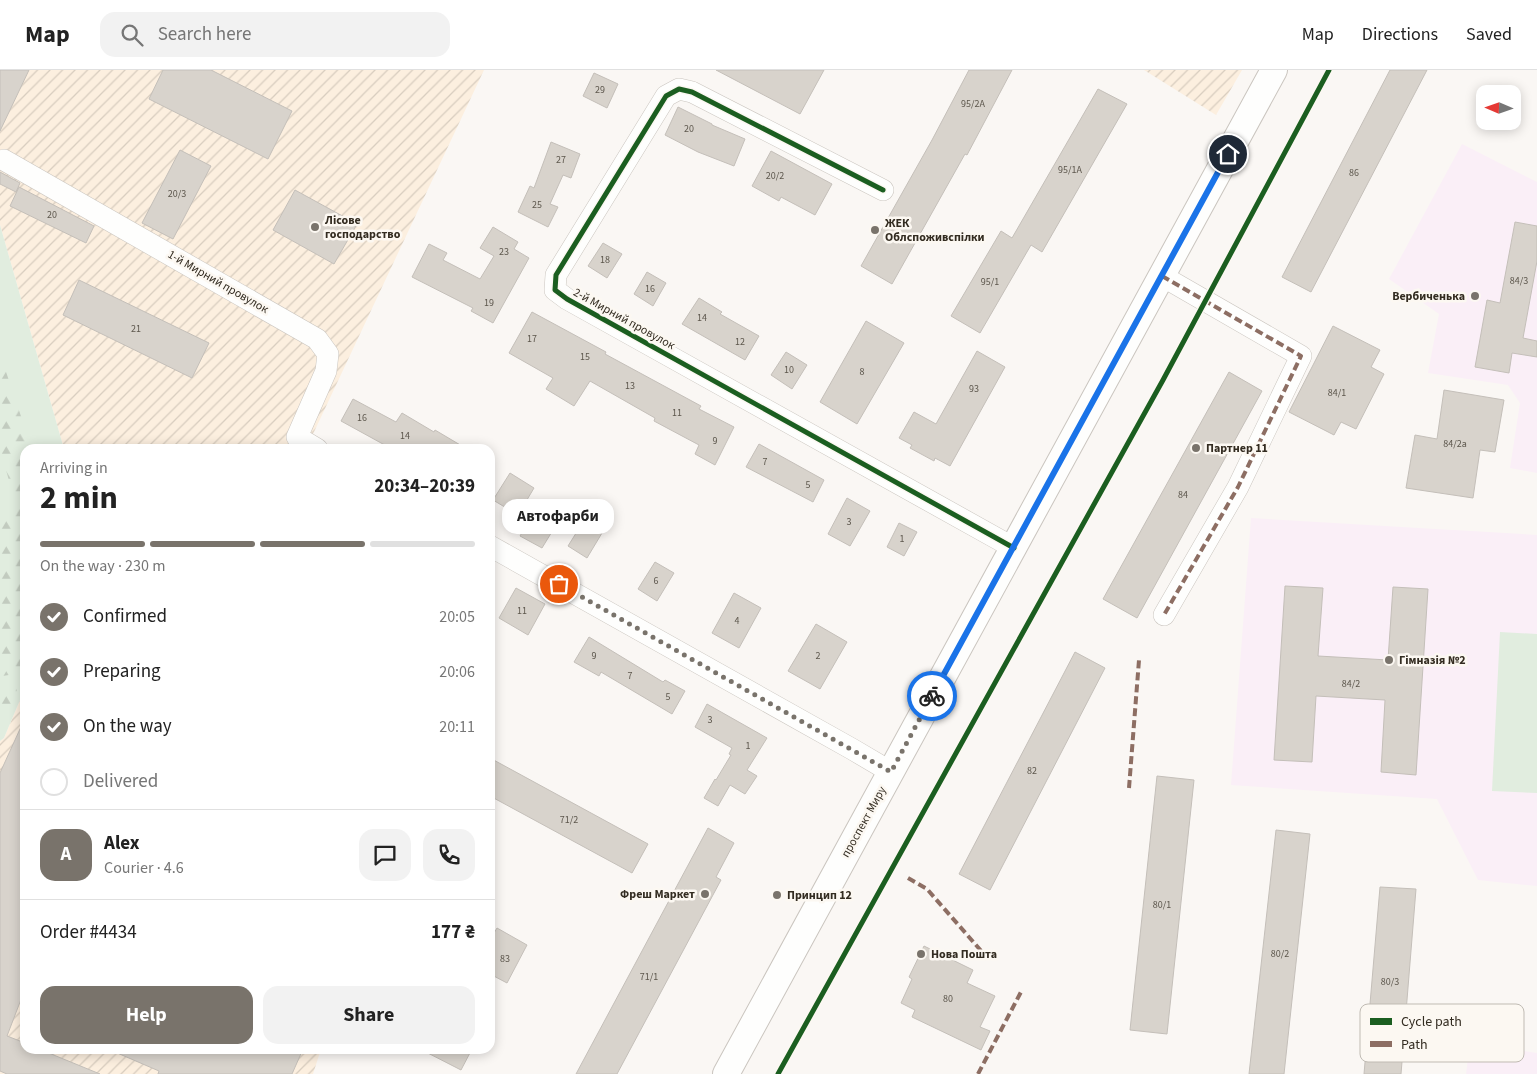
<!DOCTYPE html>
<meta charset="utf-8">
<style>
body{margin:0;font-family:"Source Sans 3",sans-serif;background:#f2f2f2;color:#222;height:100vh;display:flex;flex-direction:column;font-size:19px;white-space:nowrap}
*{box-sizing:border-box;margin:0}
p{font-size:16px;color:#767676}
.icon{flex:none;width:28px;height:28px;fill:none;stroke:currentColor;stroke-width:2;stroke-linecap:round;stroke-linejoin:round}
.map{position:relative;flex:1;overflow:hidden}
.panel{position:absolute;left:20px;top:374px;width:475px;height:610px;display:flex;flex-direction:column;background:#fff;border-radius:15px;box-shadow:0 2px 12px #0003}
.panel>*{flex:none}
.needle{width:32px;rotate:272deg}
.controls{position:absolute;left:1476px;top:15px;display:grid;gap:10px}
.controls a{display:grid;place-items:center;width:45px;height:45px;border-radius:10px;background:#fff;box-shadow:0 2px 12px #0003;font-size:25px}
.pin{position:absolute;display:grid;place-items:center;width:42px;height:42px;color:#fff;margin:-21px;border:2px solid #fff;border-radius:50%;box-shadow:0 1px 5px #0007}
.courier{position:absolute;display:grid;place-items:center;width:50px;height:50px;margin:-25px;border:4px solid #1a73e8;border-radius:50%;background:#fff;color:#222;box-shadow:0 1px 6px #0007}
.bubble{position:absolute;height:35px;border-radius:15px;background:#fff;box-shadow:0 2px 12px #0003;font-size:16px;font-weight:700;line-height:35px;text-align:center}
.headline em{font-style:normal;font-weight:700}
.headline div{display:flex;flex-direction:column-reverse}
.headline{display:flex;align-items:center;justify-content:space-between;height:85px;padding:0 20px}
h1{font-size:32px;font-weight:700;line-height:38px}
.bar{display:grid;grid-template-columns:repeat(4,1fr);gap:8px 5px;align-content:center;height:60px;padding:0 20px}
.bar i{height:6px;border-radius:4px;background:#e0e0e0}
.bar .selected{background:#79736b}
.bar p{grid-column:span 4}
.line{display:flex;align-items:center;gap:12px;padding:0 20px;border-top:1px solid #e0e0e0}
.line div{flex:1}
.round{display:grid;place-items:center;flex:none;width:52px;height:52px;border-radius:15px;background:#f2f2f2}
ol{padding:0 20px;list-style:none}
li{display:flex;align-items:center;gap:15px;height:55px}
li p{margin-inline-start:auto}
li .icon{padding:5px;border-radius:50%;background:#79736b;color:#fff;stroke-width:4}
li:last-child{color:#767676}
li i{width:28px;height:28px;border:2px solid #e0e0e0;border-radius:50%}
.action{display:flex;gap:10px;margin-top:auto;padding:10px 20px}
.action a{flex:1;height:58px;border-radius:15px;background:#79736b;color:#fff;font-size:20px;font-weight:700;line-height:58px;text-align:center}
.action a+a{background:#f2f2f2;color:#222}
header{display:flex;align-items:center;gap:30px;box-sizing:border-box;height:70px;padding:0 25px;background:#fff;border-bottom:1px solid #e0e0e0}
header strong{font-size:24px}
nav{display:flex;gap:28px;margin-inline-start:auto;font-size:18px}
.search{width:350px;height:45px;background:#f2f2f2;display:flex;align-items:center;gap:12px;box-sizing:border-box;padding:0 18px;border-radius:15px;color:#767676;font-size:19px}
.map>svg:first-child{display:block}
</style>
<header>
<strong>Map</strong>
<div class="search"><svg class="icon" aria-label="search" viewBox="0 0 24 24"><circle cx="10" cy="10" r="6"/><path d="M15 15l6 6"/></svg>Search here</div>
<nav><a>Map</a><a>Directions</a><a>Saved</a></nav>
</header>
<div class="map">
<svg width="1537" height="1004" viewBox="0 0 1537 1004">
<defs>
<pattern id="industrial-furrows" width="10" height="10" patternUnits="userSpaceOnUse" patternTransform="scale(1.25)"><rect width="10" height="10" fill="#fcefdf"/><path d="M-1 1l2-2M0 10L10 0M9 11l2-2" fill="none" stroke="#d8cdbf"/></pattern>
<pattern id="forest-firs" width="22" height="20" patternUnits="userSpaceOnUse" patternTransform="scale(1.25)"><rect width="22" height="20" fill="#e1eddf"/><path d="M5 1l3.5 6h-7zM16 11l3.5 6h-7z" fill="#c2cbbf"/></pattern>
</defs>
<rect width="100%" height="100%" fill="#faf7f4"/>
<path fill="url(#industrial-furrows)" d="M0,0H484L306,379H64L0,155Z
M1144,0H1242L1216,45Z
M25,618V979H321L313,1004H0V671L4,668Z"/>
<path fill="#faeff7" d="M1462,74L1537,112V403L1510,398L1520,333L1508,315L1428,303L1439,244L1389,209Z
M1251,448L1537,465V816L1478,810L1437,729L1231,715Z
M1470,973L1537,983V1004H1466Z"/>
<path fill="#e1eddf" d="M0,155L64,379H25V618L4,668L0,671Z
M1500,562L1537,564V723L1492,721Z"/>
<path fill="url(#forest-firs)" d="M0,284L32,379H25V592L16,604L2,606L0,605V450L6,447L14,428L0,379Z
M11,617L17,619C15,631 11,650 0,656V619Z"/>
<path fill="#d8d3cc" stroke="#c4bfb9" d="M0,0H29L0,61Z
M163,0H211L292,41L268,89L149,29Z
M716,0H824L800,44Z
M969,0H1012L967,85L965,84L892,214L861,196L932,70Z
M1390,0H1427L1311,222L1282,207Z
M594,3L618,14L607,38L583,26Z
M1098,19L1127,34L1042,182L1031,175L980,263L951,246L1001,161L1012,168Z
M678,37L712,54V55L745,69L734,96L698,82L665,65Z
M551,72L580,84L571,108L563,105L550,134L558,137L548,157L518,142L530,116L534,118Z
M180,80L211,96L173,169L142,153Z
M771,81L832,114L815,145L781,127L779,131L752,116Z
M0,102L20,113L16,122L0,114Z
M19,117L94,156L86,173L10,136Z
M295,120L357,154L334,194L273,160Z
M1515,152L1537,156V191L1523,268L1537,271V287L1512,283L1509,303L1475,297L1487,230L1500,233Z
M493,157L518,172L514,179L529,188L493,253L471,241L473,238L412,207L429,174L447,183L443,190L480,209L494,186L480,178Z
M603,173L622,184L607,208L588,196Z
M647,202L666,213L653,236L634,224Z
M79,210L209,273L192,308L63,245Z
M699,228L722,242L720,244L759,266L745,290L682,254Z
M532,242L606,282L605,284L701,336L699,339L734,357L715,395L695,384L699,375L654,351L655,348L590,311L574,336L546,319L553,308L509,283Z
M866,251L904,273L857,354L820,332Z
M1333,256L1380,280L1371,297L1384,304L1356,359L1341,352L1334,365L1289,342Z
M977,281L1005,297L950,396L935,388L934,391L910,378L912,375L899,368L914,342L936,354Z
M786,282L807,295L792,319L771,305Z
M1229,302L1262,321L1137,548L1103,529Z
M1444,320L1504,330L1495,382L1480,380L1473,428L1406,418L1415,365L1437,369Z
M353,329L396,352L402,343L434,362L435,360L467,379H392L341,351Z
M759,374L824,410L813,432L746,397Z
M510,403L534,418L518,445L493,430Z
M847,428L870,441L850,476L828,464Z
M531,447L553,460L542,478L520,466Z
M583,452L602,463L587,488L568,476Z
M899,453L917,462L904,486L887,477Z
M655,492L674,503L657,531L638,519Z
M1285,516L1323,518L1318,586L1388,590L1393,517L1428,519L1416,705L1381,702L1385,630L1316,626L1312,692L1274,690Z
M516,518L545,534L528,565L499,548Z
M734,523L761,538L739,578L712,563Z
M816,554L847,572L820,619L788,601Z
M589,567L663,612L665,610L685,621L672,644L601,602L599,606L574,592Z
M1075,582L1105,598L990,820L959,804Z
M707,634L767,668L747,700L757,706L745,724L730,715L718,736L704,728L715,709L716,710L731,685L729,684L732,678L695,657Z
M25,648V919L7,966L25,973V979H39L100,1004H7L0,1001V703Z
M490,688L648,774L632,803L490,726Z
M1157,706L1194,710L1167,964L1130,960Z
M708,758L734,773L716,807L721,810L617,1004H576Z
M1276,760L1310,764L1284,1004H1249Z
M1380,817L1416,819L1401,1004H1364Z
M497,858L527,875L507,913L490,904V870Z
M924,876L973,900L967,913L995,926L980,957L990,961L981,980L912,947L915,940L901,933L912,909L909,907Z
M108,979H303L292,1004H158L159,1001Z
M420,979H472L461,1000Z"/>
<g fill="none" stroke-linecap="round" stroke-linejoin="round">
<defs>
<path id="minor" d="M4,90L317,269L328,284L326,301L297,367L317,379
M883,120L692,22L679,19L666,26L556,205L555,220L567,229L1014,478
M1162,206L1301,286L1238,417L1164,545
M490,476L852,679L891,702"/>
<path id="major" d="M726,1004L1274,0"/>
</defs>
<use href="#minor" stroke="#cac5bf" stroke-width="22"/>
<use href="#major" stroke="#cac5bf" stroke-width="28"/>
<use href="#minor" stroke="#fefefd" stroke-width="21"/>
<use href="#major" stroke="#fefefd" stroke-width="26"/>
<path stroke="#8d6e63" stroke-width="4" stroke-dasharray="8 4" stroke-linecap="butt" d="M1162,206L1301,286L1238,417L1164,545
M1129,718L1139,590
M908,808L927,819L983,883
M978,1004L1022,920"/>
<defs>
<path id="cycleway" d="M883,120L692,22L679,19L666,26L556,205L555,220L567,229L1014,478
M778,1004L1163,310L1329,0"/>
</defs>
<use href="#cycleway" stroke="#fcf8f2" stroke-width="8"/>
<use href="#cycleway" stroke="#1b5e20" stroke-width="5"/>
</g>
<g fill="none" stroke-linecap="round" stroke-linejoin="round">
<path stroke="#79736b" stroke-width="5" stroke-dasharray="0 9" d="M559,514L891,702L932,626"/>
<path stroke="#1a73e8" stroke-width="6" d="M932,626L1228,84"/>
</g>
<g fill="#79736b" stroke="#fcf8f2" stroke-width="2">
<circle cx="315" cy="157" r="5"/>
<circle cx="875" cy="160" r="5"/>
<circle cx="1475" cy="226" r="5"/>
<circle cx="1196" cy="378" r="5"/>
<circle cx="1389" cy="590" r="5"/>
<circle cx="705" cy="824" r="5"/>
<circle cx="777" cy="825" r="5"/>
<circle cx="921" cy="884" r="5"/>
</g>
<g text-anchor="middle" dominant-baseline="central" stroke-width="5" stroke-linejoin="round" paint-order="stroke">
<g font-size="10" fill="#5c564c">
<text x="600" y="20">29</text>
<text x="973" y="34">95/2А</text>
<text x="689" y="59">20</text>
<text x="561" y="90">27</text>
<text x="1070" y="100">95/1А</text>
<text x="1354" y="103">86</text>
<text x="775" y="106">20/2</text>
<text x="177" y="124">20/3</text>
<text x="537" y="135">25</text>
<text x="52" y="145">20</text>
<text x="504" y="182">23</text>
<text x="605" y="190">18</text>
<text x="1519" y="211">84/3</text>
<text x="990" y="212">95/1</text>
<text x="650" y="219">16</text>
<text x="489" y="233">19</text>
<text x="702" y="248">14</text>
<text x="136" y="259">21</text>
<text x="532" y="269">17</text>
<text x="740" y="272">12</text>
<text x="585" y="287">15</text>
<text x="789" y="300">10</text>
<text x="862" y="302">8</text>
<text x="630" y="316">13</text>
<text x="974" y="319">93</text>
<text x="1337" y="323">84/1</text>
<text x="677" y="343">11</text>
<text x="362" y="348">16</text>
<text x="405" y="366">14</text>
<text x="715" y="371">9</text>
<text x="1455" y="374">84/2а</text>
<text x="765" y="392">7</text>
<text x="808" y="415">5</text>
<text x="1183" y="425">84</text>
<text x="849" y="452">3</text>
<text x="902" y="469">1</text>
<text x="656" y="511">6</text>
<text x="522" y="541">11</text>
<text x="737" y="551">4</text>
<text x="594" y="586">9</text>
<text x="818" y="586">2</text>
<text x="630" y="606">7</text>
<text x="1351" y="614">84/2</text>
<text x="668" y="627">5</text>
<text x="710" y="650">3</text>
<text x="748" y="676">1</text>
<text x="1032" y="701">82</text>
<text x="569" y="750">71/2</text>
<text x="1162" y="835">80/1</text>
<text x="1280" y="884">80/2</text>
<text x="505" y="889">83</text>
<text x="649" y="907">71/1</text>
<text x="1390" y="912">80/3</text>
<text x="948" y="929">80</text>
</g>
<g font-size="12" font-weight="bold" fill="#332c21" stroke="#fcf8f2" text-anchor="start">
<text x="325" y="150">Лісове<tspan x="325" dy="14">господарство</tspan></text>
<text x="885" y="153">ЖЕК<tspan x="885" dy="14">Облспоживспілки</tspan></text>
<text x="1465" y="226" text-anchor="end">Вербиченька</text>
<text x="1206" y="378">Партнер 11</text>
<text x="1399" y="590">Гімназія №2</text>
<text x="695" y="824" text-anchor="end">Фреш Маркет</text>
<text x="787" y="825">Принцип 12</text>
<text x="931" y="884">Нова Пошта</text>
</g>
<g font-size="12" fill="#332c21" stroke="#fcf8f2">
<text transform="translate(218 212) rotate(30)">1-й Мирний провулок</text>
<text transform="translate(624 249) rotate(29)">2-й Мирний провулок</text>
<text transform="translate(864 752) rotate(-61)">проспект Миру</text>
</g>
</g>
<rect x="1360" y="934" width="164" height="58" rx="8" fill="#fcf8f2" stroke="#c0bbb3" stroke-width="1"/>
<rect x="1370" y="948" width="22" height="7" fill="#1b5e20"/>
<rect x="1370" y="971" width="22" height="6" fill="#8d6e63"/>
<g font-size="14" fill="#332c21">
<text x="1401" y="956">Cycle path</text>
<text x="1401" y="979">Path</text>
</g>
</svg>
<div class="controls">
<a><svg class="needle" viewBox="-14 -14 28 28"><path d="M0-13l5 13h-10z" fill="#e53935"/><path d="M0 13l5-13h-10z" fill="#767676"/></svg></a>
</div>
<div class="pin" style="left:559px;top:514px;background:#ea580c"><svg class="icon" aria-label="bag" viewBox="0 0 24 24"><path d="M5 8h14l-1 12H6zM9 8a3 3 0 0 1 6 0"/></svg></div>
<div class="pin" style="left:1228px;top:84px;background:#1f2937"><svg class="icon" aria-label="home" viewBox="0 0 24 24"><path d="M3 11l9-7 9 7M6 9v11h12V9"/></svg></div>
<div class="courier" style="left:932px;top:626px"><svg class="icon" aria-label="bike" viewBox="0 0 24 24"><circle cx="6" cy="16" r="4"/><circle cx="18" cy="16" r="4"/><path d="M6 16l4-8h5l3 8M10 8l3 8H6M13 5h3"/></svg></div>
<div class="bubble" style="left:502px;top:429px;width:112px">Автофарби</div>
<section class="panel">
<div class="headline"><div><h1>2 min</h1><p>Arriving in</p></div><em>20:34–20:39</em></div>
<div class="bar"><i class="selected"></i><i class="selected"></i><i class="selected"></i><i></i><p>On the way · 230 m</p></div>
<ol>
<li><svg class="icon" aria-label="check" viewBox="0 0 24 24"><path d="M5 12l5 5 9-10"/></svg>Confirmed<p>20:05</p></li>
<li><svg class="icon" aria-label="check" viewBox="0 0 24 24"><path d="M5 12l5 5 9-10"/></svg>Preparing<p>20:06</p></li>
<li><svg class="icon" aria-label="check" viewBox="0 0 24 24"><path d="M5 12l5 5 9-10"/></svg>On the way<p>20:11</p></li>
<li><i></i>Delivered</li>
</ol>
<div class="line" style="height:90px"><b class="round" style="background:#79736b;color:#fff">A</b><div><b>Alex</b><p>Courier · 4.6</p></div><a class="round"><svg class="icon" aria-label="chat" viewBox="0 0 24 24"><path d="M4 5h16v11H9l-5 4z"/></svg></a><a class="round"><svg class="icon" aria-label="phone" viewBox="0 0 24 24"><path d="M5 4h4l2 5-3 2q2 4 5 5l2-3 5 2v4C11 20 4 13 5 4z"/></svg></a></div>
<div class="line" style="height:65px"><div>Order #4434</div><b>177 ₴</b></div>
<div class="action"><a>Help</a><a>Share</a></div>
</section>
</div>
